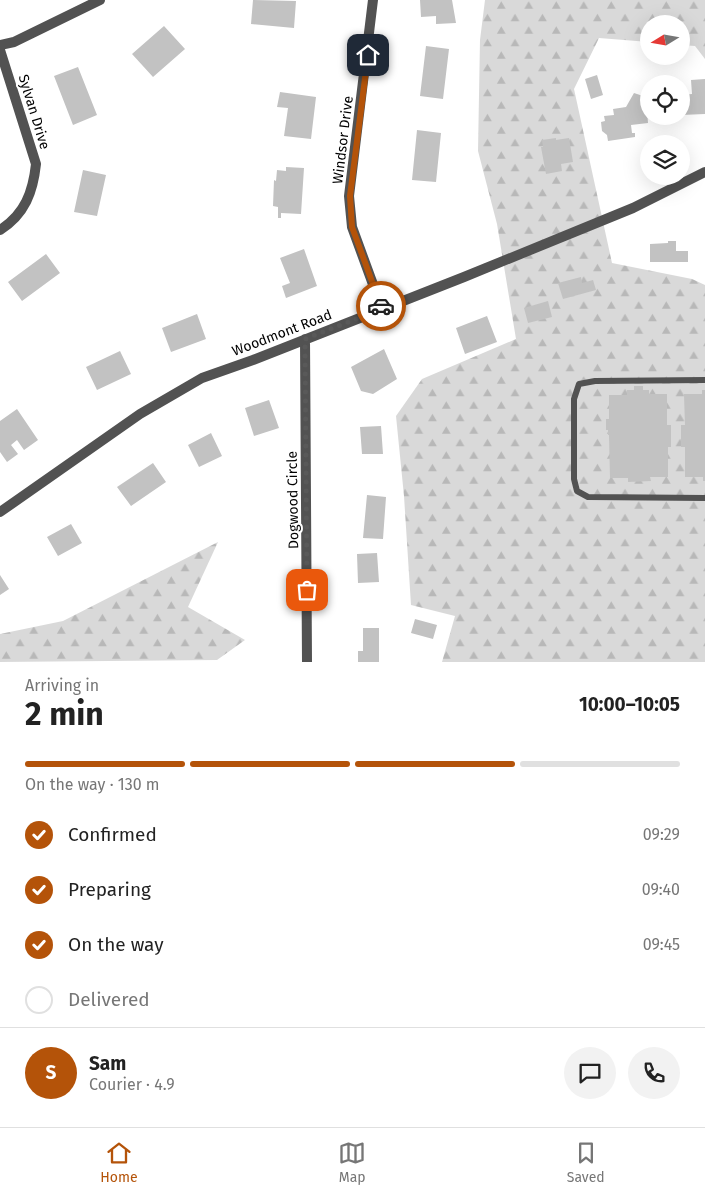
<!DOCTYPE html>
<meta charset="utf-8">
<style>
body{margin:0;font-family:"Fira Sans",sans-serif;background:#f2f2f2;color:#222;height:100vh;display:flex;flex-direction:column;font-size:19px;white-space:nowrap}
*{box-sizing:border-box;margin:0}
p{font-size:16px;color:#767676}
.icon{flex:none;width:28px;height:28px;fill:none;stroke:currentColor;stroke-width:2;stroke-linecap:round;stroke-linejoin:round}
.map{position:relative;height:662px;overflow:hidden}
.drawer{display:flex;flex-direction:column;background:#fff;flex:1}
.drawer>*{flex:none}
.needle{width:32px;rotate:259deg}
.tools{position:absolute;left:640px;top:15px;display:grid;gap:10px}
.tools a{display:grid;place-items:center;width:50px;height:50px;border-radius:50%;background:#fff;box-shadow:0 5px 20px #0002;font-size:25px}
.pin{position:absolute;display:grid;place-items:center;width:42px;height:42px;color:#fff;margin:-21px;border-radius:10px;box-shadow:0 2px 8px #0006}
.courier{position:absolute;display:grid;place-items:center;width:50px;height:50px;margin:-25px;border:4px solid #b45309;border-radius:50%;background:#fff;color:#222;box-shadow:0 1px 6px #0007}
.overview em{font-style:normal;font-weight:700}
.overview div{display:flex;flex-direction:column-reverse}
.overview{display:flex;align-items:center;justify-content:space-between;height:85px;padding:0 25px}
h1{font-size:32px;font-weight:700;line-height:38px}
.bar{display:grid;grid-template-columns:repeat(4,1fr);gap:8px 5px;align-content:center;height:60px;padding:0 25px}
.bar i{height:6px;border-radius:4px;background:#e0e0e0}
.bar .current{background:#b45309}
.bar p{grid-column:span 4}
.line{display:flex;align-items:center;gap:12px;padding:0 25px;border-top:1px solid #e0e0e0}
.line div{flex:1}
.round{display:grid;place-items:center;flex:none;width:52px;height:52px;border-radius:26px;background:#f2f2f2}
ol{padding:0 25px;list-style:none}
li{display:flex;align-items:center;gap:15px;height:55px}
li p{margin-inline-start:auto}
li .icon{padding:5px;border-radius:50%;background:#b45309;color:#fff;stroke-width:4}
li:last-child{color:#767676}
li i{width:28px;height:28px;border:2px solid #e0e0e0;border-radius:50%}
.dock{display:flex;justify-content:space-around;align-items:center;height:70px;border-top:1px solid #e0e0e0;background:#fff;font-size:14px;color:#767676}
.dock a{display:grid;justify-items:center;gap:2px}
.dock .current{color:#b45309}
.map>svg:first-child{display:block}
</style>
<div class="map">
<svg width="705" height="662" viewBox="0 0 705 662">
<defs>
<pattern id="forest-firs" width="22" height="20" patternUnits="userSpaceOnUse" patternTransform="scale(1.25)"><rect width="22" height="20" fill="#d9d9d9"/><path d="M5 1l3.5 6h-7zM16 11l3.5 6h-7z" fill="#b8b8b8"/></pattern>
</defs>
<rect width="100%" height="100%" fill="#fff"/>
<path fill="url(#forest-firs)" d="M485,0H705V59L695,46L681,45V24H649V42L599,38L574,89L612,263L692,279L705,285V662H442L455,616L411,605L404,496L396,416L422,379L516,339L497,224L478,151L480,40Z
M218,542L188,607L245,640L217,660L0,662V634L63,621Z"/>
<path fill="#c2c2c2" d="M253,0L296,1L294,28L251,24Z
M420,0H452L456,23L436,24V16L421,17Z
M164,26L185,49L153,77L132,54Z
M426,46L449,49L443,99L420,96Z
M78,67L97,115L73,125L54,76Z
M597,75L603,95L591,99L585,79Z
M705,79V114L681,115V95L692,94L691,80Z
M280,92L316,97L311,139L284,136L288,108L277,107Z
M634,93L646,97L648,123L631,125L632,133H635V137L608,141L607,135L602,131L601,122L605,121L604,116L614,115L613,109L626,107Z
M417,130L441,133L436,182L412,180Z
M556,138V140L569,138L573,162L561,164L562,171L546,174L541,147H543L542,140Z
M286,167L304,168L301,214L281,213V218H278V207L273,206L274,180L276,181L277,170L286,171Z
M83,170L106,175L97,216L74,212Z
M668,241H676V251H688V262H650V244L668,243Z
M304,249L317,286L286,298L282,286L290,283L280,258Z
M46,254L60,273L22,301L8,282Z
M581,277L582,283L593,280L596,290L563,299L558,283Z
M548,301L552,317L528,323L524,308Z
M197,314L206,339L171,352L162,328Z
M487,316L497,342L465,354L456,328Z
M384,349L397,379L373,394L361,391L351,367Z
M120,351L131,374L97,390L86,367Z
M634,386H643V390H649V394H667V425H671V447H668V477H650L651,481L628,482V478H610L609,435H608V430H606V419H609V395H627V390H634Z
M702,390H705V481H703V477H685V447H681V425H685L684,394H702Z
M269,400L279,428L254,436L245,408Z
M17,409L38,440L24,450L17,440L11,445L18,454L7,462L0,452V421Z
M381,426L383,454H362L360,427Z
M211,433L222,456L199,467L188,445Z
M153,463L166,482L131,506L117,487Z
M367,495L386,497L383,539L363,538Z
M71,524L82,543L58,556L47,537Z
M377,553L379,582L358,583L357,554Z
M0,575L9,589L0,595Z
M415,619L437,625L433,639L411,633Z
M363,628H379V662H358V651H363Z"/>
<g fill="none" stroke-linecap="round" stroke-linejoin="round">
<path stroke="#525252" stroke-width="6" d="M705,380L595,381L579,384L574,399V479L577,491L588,497L705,498"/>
<path stroke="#525252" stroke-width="10" d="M373,0L349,196L352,227L382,309
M0,45L14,42L100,0
M0,50L36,164C33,192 25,214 0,230
M305,339L307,662
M0,512L140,414L202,378L253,360L464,277L633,208L705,172"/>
</g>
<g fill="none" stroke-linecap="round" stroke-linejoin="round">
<path stroke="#595959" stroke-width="5" stroke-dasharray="0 9" d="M307,590L305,339L382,309L381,306"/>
<path stroke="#b45309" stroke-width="6" d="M368,55L350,196L352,227L381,306"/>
</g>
<g text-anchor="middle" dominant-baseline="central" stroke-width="4" stroke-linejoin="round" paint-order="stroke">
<g font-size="14" fill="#000" stroke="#fff">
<text transform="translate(34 112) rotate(73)">Sylvan Drive</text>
<text transform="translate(343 140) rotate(-83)">Windsor Drive</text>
<text transform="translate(282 333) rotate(-21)">Woodmont Road</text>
<text transform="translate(293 500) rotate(-91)">Dogwood Circle</text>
</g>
</g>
</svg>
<div class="tools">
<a><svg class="needle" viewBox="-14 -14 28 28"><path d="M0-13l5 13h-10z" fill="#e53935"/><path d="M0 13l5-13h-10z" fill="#767676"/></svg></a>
<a><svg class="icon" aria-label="locate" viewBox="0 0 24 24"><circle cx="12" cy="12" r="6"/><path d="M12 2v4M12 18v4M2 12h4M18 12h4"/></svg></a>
<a><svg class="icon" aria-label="layers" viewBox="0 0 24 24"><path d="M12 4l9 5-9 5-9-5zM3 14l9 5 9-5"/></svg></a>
</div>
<div class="pin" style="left:307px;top:590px;background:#ea580c"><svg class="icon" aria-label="bag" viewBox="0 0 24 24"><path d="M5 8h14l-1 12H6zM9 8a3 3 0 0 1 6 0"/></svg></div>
<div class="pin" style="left:368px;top:55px;background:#1f2937"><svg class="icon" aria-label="home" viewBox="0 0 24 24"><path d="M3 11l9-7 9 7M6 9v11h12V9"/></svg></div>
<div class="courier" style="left:381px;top:306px"><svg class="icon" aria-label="car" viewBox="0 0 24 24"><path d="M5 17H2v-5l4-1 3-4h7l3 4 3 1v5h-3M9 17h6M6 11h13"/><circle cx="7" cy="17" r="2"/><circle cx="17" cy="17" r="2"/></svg></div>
</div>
<section class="drawer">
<div class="overview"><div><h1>2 min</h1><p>Arriving in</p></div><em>10:00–10:05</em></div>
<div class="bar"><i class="current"></i><i class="current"></i><i class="current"></i><i></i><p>On the way · 130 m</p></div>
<ol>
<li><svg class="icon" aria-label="check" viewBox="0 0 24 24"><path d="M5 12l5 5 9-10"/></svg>Confirmed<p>09:29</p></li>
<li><svg class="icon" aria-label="check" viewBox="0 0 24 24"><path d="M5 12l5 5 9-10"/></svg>Preparing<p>09:40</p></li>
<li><svg class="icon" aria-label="check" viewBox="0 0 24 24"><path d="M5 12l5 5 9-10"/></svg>On the way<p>09:45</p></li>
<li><i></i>Delivered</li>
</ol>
<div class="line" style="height:90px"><b class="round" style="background:#b45309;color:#fff">S</b><div><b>Sam</b><p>Courier · 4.9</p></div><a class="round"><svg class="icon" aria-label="chat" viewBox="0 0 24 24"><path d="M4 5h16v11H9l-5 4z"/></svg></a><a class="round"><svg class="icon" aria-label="phone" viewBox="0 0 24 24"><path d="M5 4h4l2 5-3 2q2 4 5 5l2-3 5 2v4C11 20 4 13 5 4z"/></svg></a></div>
</section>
<nav class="dock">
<a class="current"><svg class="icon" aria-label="home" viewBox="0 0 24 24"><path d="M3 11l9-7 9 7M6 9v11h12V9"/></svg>Home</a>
<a><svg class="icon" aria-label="map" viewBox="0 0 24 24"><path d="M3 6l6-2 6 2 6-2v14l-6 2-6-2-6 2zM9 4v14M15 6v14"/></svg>Map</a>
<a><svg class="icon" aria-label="saved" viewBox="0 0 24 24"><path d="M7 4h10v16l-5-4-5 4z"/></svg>Saved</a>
</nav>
